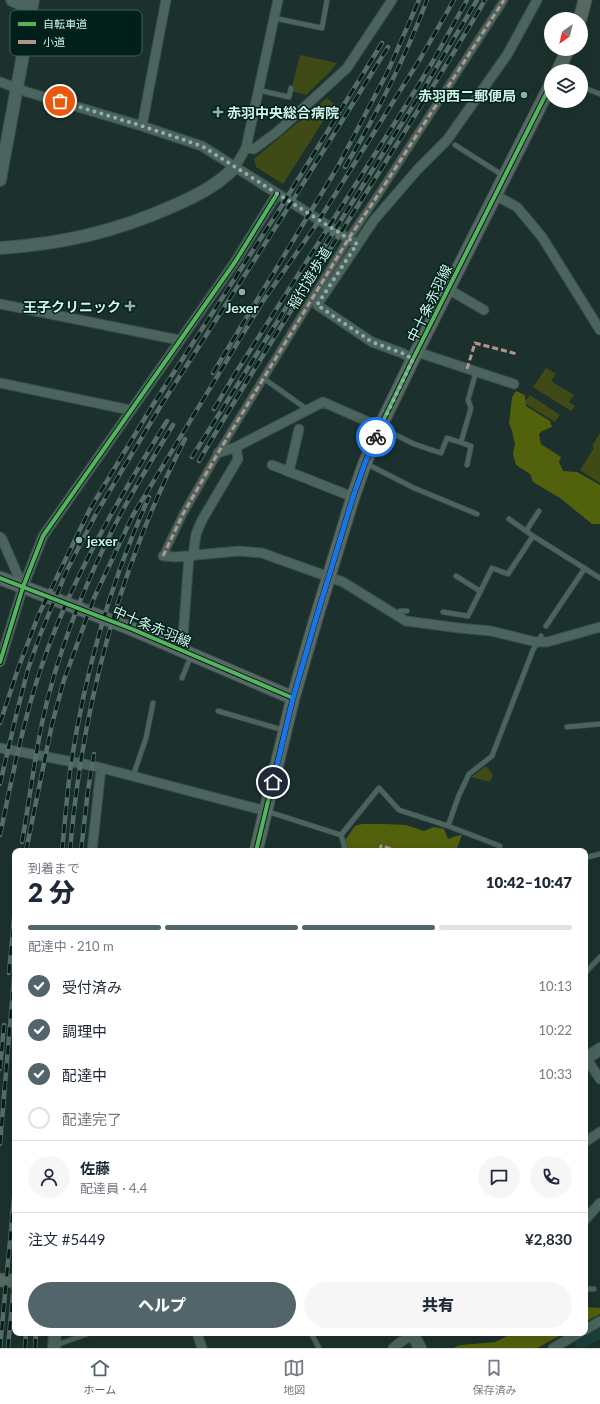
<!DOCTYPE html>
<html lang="ja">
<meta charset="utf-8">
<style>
body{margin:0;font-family:Lato,"Noto Sans JP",sans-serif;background:#f6f6f7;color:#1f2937;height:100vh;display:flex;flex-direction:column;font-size:15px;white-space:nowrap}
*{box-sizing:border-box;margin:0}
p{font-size:13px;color:#747a83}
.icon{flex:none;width:22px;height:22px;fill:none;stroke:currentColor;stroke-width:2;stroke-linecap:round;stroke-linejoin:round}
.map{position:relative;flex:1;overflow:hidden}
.sheet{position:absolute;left:12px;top:848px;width:576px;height:488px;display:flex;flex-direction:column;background:#fff;border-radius:8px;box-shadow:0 4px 16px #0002}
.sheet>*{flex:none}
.needle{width:26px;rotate:214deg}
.buttons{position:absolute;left:544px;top:12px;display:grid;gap:8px}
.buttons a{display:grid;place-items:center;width:44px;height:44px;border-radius:50%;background:#fff;box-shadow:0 4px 16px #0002;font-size:20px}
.pin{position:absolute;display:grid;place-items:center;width:34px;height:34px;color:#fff;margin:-17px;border:2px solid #fff;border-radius:50%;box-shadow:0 1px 4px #0007}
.courier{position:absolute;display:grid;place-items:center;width:40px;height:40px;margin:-20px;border:3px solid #1a73e8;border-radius:50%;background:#fff;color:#222;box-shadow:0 1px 5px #0007}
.head em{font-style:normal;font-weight:800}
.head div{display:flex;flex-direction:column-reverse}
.head{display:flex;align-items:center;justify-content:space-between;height:68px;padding:0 16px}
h1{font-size:26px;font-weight:800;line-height:30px}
.bar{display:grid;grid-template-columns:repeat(4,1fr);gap:6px 4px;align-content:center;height:48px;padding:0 16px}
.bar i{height:5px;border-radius:3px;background:#e0e1e3}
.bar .on{background:#52656a}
.bar p{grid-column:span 4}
.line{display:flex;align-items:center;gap:10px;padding:0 16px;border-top:1px solid #e0e1e3}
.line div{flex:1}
.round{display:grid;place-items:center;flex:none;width:42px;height:42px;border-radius:21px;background:#f6f6f7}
ol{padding:0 16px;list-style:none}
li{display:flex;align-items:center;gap:12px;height:44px}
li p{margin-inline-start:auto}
li .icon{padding:4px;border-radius:50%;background:#52656a;color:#fff;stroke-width:4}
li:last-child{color:#747a83}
li i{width:22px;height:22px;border:2px solid #e0e1e3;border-radius:50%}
.action{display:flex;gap:8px;margin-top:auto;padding:8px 16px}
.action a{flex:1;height:46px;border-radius:24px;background:#52656a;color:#fff;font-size:16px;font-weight:800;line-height:46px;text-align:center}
.action a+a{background:#f6f6f7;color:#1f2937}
.menu{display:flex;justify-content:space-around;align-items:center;height:56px;border-top:1px solid #e0e1e3;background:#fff;font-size:11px;color:#747a83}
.menu a{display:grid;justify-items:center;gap:2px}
.menu .on{color:#52656a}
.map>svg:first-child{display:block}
</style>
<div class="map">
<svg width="600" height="1348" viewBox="0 0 600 1348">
<rect width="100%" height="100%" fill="#1c312d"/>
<path fill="#18413a" d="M600,1328V1339L583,1348H578L574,1343Z"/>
<path fill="#3f4a16" d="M300,55L337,63L328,74L306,95L291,91Z
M327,98L334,104L283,184L256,167L254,159Z
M546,368L556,374L551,381L574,395L569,402L575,406L571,411L533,387Z
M530,395L560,415L555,422L524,403Z
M600,433V483L580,470L594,448L592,446Z
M486,766L493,775L490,782L471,777Z"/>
<path fill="#52610c" d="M516,391L525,395L526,406L550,421L552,427L542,431L539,434L541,444L561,457L559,462L563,471L577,472L600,485V524H592L560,498L533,482L530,474L516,465L513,454L515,444L512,431L509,423L512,397Z
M362,824H384L406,825L424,831L434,827L444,829L448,839L456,836L462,835L456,851H341V846L355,826Z
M585,1307L600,1308V1314L585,1322Z
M513,1333H565L537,1348H453L461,1345L495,1342Z"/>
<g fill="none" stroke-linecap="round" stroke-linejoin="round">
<defs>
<path id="service" d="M274,18L322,28L327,0
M581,87L600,94
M258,90L289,97L291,88
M455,145L504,176
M263,378L308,410
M380,427L414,444L441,453L447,438L471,446L467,465
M461,442L471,408L468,400L476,372
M367,464L414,488L477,514
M509,519L533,536
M526,531L539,511
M456,576L480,591
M443,612L468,616L492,568L508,574L533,536L600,578
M398,616L400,611H407
M546,626L585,568
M182,678L191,656
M218,711L283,730
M567,727L600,724
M133,776L146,738L153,703
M266,811L341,835
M448,826L459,795L469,774L492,756L533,650L541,636
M341,835L379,788L399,810L448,826L500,846L499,851
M341,835L346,851
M588,857L600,854
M585,973L600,957
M585,1289H594
M311,1333L319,1348
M56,1345L90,1333"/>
<path id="pedestrian" d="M163,556L183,514L218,453L349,238L378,195L504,0"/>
<path id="minor" d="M0,82L27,92L142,126L202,146L357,244
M142,126L166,0
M246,148L254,149L277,132L347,68L392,0
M235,167L246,148L278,0
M495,195L517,207L542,237L600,330
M448,289L484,310
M0,304L179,340
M417,352L514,384
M413,359L402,353L372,342L317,305L374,220L418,169L447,140L507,55L537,0
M0,383L130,410
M218,453L236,447L323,402L380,427
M272,465L353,497
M289,472L299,429
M0,537L2,539L23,587
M163,556L175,557L239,551L262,553L343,582L406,621L459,628L491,631L536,642H547L600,627
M193,556L196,534L202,520L238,459L236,447
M182,650L189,556
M0,662L23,587L43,536L235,262L277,194
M0,748L94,766L266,811
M92,851L101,768
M586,1058L600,1079
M585,1142L600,1132
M585,1220L600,1203
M585,1330L600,1321
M197,1333L202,1348
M393,1348L399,1343L415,1333
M553,1348L579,1333"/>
<path id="tertiary" d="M12,0L31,9
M0,180L33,0
M0,248C61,244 114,232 171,207C194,197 217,186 235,167
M585,1059L600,1049
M412,1333L420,1348
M54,1348L55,1333"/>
<path id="secondary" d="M580,19L585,0
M558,71L568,49
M0,578L132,629L293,698
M256,851L293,698L315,622L353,497L365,463L380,427L413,359L551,84
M0,1280L15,1281"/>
</defs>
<use href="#service" stroke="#3a4d48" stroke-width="6"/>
<use href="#pedestrian" stroke="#3a4d48" stroke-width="9"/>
<use href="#minor" stroke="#3a4d48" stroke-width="11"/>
<use href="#tertiary" stroke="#3a4d48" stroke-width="14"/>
<use href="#secondary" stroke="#3a4d48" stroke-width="15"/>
<use href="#service" stroke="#4b645e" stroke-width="4.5"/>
<use href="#pedestrian" stroke="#4b645e" stroke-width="7"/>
<use href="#minor" stroke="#4b645e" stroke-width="9"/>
<use href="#tertiary" stroke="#4b645e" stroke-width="12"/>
<use href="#secondary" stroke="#576962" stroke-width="13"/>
<defs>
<path id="rail" d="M345,167C377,114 405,58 427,0
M213,373L337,168L388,71L419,0
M214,409L235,374L403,110L432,63L467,0
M192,457L421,93L477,0
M199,461C290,305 394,156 485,0
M0,723L19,666L39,614L90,509L154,403L281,207L382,43
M0,784L16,716L28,669L40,635L67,570L97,512L160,407L286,211L388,47
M0,835C12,778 23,721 42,665C72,577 118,500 167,421
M22,842C29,803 34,762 42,723C57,653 85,583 118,519C135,487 154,456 173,425
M26,851L52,724L64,680L94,598L133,515L263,301L314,228L420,59L454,0
M62,851C65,822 67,793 71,764C85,673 111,581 149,497
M70,851C82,707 119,568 185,439
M81,851L88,790L94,754
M9,973L15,907
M0,1069L4,1025
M0,1144L15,965
M0,1348L15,1187
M8,1348L15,1271
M25,1348L26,1333
M35,1348L36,1333"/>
</defs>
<use href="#rail" stroke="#586c68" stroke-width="4.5"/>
<use href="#rail" stroke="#02201a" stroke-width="3" stroke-dasharray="9" stroke-linecap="butt"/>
<path stroke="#b2968c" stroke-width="3" stroke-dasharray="6 3" stroke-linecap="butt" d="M467,369L475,343L517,354
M163,556L183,514L218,453L349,238L378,195L504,0
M380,851L381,846L400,851"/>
<defs>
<path id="cycleway" d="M0,578L132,629L293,698
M0,662L23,587L43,536L235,262L277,194
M256,851L293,698L315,622L353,497L365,463L380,427L413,359L551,84"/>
</defs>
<use href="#cycleway" stroke="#02201a" stroke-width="6"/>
<use href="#cycleway" stroke="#56b35d" stroke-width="4"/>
</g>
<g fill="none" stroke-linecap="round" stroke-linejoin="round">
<path stroke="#91afa8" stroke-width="4" stroke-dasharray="0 7.2" d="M60,101L142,126L202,146L357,244L317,305L372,342L402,353L413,359L376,437"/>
<path stroke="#1a73e8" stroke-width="5" d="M273,782L293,698L315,622L353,497L365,463L376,437"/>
</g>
<g fill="#91afa8" stroke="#02201a" stroke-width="1.5">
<circle cx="524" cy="95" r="4"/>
<path d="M216 106h4v4h4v4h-4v4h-4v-4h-4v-4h4z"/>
<circle cx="242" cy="292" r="4"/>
<path d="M128 300h4v4h4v4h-4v4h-4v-4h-4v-4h4z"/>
<circle cx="79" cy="540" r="4"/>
</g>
<g text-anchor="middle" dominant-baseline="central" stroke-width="3" stroke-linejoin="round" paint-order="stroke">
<g font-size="14" font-weight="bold" fill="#d0f3ea" stroke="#02201a" text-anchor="end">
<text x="516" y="95">赤羽西二郵便局</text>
<text x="227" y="112" text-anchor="start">赤羽中央総合病院</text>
<text x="121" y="306">王子クリニック</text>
<text x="242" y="307" text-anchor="middle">Jexer</text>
<text x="87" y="540" text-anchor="start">jexer</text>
</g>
<g font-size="14" fill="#d0f3ea" stroke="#02201a">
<text transform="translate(309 278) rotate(-59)">稲付遊歩道</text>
<text transform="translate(429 303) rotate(-64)">中十条赤羽線</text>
<text transform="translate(152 626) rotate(23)">中十条赤羽線</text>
</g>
</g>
<rect x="10" y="10" width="132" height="46" rx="6" fill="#02201a" stroke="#405f58" stroke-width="1"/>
<rect x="18" y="22" width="18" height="4" fill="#56b35d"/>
<rect x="18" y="40" width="18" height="4" fill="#b2968c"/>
<g font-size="11" fill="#d0f3ea">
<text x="43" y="28">自転車道</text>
<text x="43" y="46">小道</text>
</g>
</svg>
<div class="buttons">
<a><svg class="needle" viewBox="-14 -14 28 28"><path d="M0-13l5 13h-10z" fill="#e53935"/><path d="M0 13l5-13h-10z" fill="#747a83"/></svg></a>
<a><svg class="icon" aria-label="layers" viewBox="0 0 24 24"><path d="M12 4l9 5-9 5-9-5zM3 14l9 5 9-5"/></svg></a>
</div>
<div class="pin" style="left:60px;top:101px;background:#ea580c"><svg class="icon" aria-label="bag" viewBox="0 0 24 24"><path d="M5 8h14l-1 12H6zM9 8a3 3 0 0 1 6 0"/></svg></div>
<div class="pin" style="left:273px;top:782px;background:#1f2937"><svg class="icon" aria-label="home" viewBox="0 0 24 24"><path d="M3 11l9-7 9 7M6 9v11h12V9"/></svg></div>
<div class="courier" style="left:376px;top:437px"><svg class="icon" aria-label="bike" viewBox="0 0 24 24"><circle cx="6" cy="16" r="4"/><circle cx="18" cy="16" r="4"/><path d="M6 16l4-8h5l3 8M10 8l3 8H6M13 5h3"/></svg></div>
<section class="sheet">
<div class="head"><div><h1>2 分</h1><p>到着まで</p></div><em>10:42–10:47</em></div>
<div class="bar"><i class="on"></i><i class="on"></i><i class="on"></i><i></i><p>配達中 · 210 m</p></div>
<ol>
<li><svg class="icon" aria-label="check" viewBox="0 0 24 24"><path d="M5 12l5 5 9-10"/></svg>受付済み<p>10:13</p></li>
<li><svg class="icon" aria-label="check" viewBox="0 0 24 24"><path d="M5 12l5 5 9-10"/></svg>調理中<p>10:22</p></li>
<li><svg class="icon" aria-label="check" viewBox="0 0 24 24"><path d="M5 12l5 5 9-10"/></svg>配達中<p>10:33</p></li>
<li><i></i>配達完了</li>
</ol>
<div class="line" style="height:72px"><a class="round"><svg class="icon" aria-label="person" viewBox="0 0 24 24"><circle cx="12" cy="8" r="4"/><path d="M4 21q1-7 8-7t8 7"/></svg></a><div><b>佐藤</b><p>配達員 · 4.4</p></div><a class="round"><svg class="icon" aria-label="chat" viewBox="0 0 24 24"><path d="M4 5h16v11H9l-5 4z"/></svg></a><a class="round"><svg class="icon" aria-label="phone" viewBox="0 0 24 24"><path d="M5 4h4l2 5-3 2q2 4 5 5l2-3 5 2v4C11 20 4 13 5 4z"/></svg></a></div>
<div class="line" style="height:52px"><div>注文 #5449</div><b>¥2,830</b></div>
<div class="action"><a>ヘルプ</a><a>共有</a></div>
</section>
</div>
<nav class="menu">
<a class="on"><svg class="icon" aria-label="home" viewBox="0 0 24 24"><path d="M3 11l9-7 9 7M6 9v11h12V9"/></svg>ホーム</a>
<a><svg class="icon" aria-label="map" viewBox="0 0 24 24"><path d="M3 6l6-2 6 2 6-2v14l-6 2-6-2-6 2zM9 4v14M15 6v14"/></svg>地図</a>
<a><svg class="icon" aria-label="saved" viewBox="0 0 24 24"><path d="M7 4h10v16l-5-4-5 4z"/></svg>保存済み</a>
</nav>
